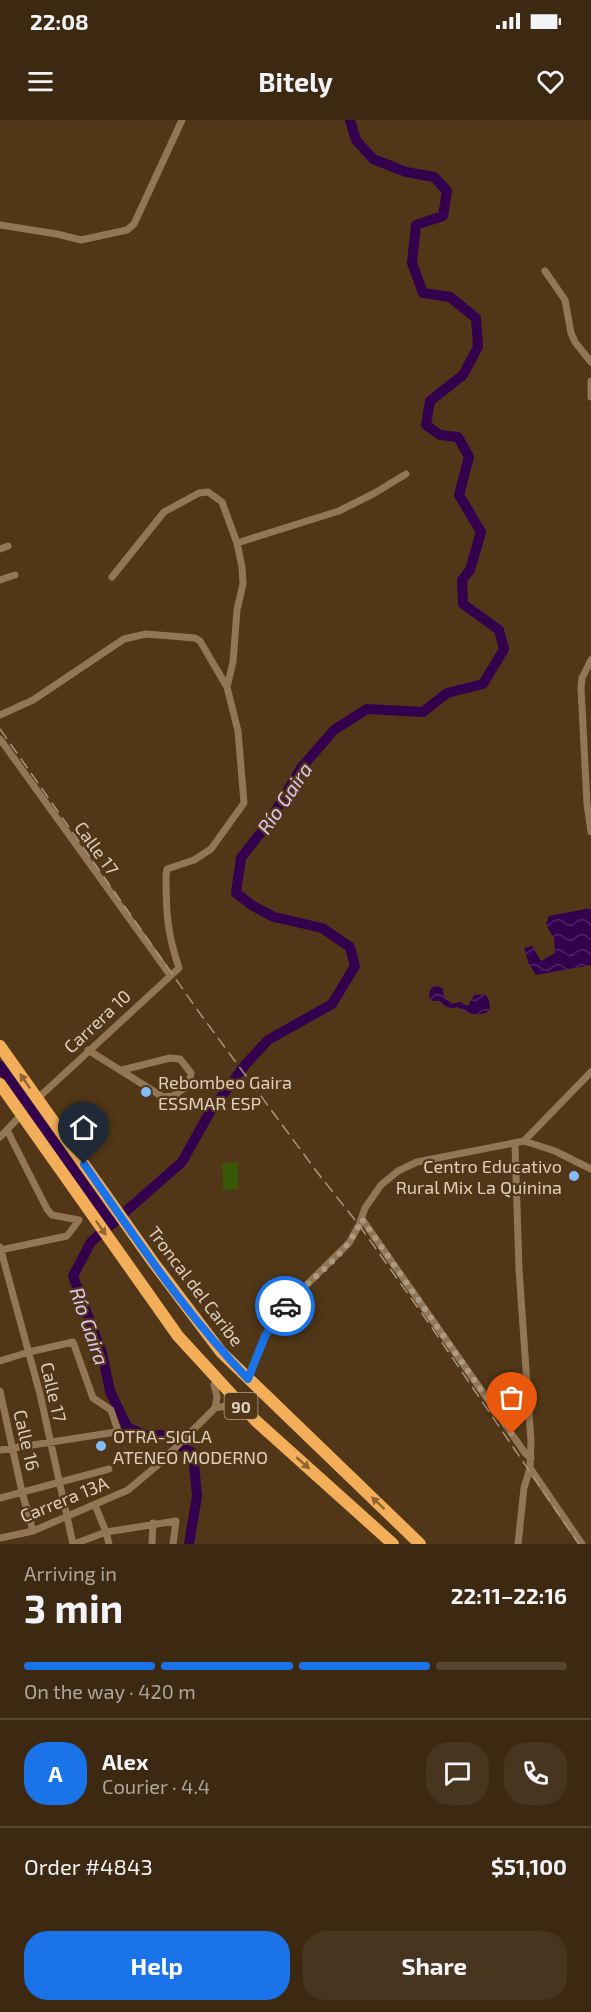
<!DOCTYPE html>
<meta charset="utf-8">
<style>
body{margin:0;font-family:"Exo 2",sans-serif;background:#48351f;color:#f1f3f6;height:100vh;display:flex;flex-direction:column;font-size:22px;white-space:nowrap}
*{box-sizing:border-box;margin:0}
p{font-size:20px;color:#ada69f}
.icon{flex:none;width:33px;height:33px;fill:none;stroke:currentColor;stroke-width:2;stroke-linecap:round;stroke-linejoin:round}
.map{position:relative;height:1424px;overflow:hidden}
.panel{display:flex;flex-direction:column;background:#3d2911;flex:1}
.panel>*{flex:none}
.pin{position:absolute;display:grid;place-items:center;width:51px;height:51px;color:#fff;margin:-62px -26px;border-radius:50% 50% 50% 0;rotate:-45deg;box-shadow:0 0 6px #0007}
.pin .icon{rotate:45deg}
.courier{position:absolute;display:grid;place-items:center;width:60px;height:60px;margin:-30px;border:4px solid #1a73e8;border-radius:50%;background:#fff;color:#222;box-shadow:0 2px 8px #0007}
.overview em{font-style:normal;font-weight:700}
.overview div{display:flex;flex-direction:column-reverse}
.overview{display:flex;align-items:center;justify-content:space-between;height:102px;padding:0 24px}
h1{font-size:39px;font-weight:700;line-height:45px}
.bar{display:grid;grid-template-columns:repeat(4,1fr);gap:9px 6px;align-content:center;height:72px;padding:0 24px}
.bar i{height:8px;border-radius:4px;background:#564531}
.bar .active{background:#1a73e8}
.bar p{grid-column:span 4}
.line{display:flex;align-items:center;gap:15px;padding:0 24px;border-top:2px solid #564531}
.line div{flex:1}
.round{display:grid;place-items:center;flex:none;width:63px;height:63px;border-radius:24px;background:#48351f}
.primary-button{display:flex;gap:12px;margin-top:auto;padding:12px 24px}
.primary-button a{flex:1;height:69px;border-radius:24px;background:#1a73e8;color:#fff;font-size:24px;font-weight:700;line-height:69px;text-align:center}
.primary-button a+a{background:#48351f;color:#f1f3f6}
.status{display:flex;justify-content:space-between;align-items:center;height:42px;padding:0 30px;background:#3d2911;direction:ltr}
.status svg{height:16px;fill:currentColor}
header{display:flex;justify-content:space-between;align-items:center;height:78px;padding:0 24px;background:#3d2911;font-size:27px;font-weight:700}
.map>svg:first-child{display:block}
</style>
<div class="status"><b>22:08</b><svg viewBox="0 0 49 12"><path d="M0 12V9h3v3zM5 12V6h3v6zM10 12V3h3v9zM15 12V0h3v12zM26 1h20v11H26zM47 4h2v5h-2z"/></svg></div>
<header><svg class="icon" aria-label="menu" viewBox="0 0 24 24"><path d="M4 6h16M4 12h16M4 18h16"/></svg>Bitely<svg class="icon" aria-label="heart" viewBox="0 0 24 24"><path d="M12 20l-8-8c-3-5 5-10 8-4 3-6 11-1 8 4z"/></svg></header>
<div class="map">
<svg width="591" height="1424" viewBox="0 0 591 1424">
<defs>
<pattern id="water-waves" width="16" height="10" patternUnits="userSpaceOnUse" patternTransform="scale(1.5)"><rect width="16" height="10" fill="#34004e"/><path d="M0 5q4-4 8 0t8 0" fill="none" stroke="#512466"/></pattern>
</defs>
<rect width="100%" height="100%" fill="#513717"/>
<path fill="#385805" d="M238,1042V1069L223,1070L222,1043Z"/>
<path fill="url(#water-waves)" d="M591,788V845L536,855L529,844L524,828L532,826L541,841L555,833L554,819L546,804L549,796Z
M438,866L443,869L444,877L452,884L460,882L468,886L474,875L485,874L489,880L490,890C480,898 468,894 458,887C450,889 446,888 440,881H433L429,878L430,870L433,867Z"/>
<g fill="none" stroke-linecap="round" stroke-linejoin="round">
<path stroke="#34004e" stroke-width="10" d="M0,946L112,1104L117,1100
M189,1424L197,1376L193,1333L162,1315L148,1316L127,1307L110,1271L102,1233L73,1156L91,1122L182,1042L210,992L245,945L268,920L332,884L355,846L350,827L322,808L274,797L253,786L236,773L241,738L269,702L301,648L334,610L367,589L423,592L447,573L483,564L504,529L499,510L463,484L462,460L470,450L481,412L459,375L469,337L458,317L440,315L426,305L430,281L463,255L478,227L476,198L450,177L423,173L412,143L416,105L443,96L447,71L434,57L406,52L373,39L356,20L350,0"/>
<path stroke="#927655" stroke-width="7" d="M0,105L57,114L81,120L127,110L134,104L182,0
M545,151L565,180L571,213L575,222L591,242
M591,261V277
M237,423L339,391L373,374L406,354
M0,429L8,426
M0,460L15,455
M591,540L582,558L581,568L587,684L591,712
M0,595L33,580L124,519L146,514L195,518L200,521L227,567
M0,619L170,855
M88,930L163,977L173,976L189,965L191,953L180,939L170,938L122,950
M37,979L179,848C167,813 166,792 166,755L167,749L194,740L211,729L244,683L238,611L227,567L233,542L237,490L243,464L242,447L237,423L222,382L208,372L199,373L164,392L112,457
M0,1017L21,995
M524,1021L555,1031L591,1049
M515,1024L519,1149L531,1321L530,1348L524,1368L518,1424
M362,1099L525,1333L531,1338
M0,1127L40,1274L73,1424
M0,1130L67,1116L79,1100L52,1095L47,1089L7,1010
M0,1241L29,1232L73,1222L93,1278L111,1290L117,1308L116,1312L0,1330
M248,1258L265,1216L282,1189L349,1123L359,1105L365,1088L381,1065L398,1051L417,1042L524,1021L591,952
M214,1265L217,1277L215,1288
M0,1271L22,1372L33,1411
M530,1348L582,1424
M0,1378L109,1349
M95,1385L106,1412L109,1424
M0,1418L33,1411L128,1370L160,1343L215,1288L232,1285
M74,1424L106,1412L176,1401L173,1424
M152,1424L153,1403"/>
<path stroke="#f2ae59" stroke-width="12" d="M0,926L153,1142L221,1232L420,1424
M0,964L178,1216L256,1301L393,1424"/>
<path stroke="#aa967f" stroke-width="1.5" stroke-dasharray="12 6" stroke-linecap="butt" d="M0,609L201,895L317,1052L359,1105L428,1202L579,1424"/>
</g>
<defs><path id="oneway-solid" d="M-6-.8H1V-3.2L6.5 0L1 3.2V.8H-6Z" transform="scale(1.5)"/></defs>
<g fill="#916731">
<use href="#oneway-solid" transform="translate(25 961) rotate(-125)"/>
<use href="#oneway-solid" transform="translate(101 1108) rotate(55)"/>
<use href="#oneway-solid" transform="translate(303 1343) rotate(41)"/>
<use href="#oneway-solid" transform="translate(378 1383) rotate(-137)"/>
</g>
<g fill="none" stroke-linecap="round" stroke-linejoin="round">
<path stroke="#ad9a83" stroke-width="6" stroke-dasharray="0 10.8" d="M285,1186C312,1157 347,1136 362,1099L512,1314"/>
<path stroke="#1a73e8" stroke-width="8" d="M84,1044C136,1118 185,1194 248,1259L265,1216L285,1186"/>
</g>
<g fill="#81bdfa" stroke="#513717" stroke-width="2">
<circle cx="146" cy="972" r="6"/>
<circle cx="574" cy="1056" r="6"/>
<circle cx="101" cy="1326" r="6"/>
</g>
<g text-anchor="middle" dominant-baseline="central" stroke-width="4.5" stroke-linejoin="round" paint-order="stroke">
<rect fill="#513717" stroke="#b4a18b" stroke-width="1.5" x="224.5" y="1273" width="33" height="26" rx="4.5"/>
<g font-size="16" font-weight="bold" fill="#dfcfbd">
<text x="241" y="1286">90</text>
</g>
<g font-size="18" fill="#dfcfbd" stroke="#513717">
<text transform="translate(97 728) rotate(54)">Calle 17</text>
<text transform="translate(97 901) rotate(-43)">Carrera 10</text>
<text transform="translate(196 1166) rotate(53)">Troncal del Caribe</text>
<text transform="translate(54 1272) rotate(77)">Calle 17</text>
<text transform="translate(27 1320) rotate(77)">Calle 16</text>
<text transform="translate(64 1379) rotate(-22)">Carrera 13A</text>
</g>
<g font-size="18" fill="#dfcfbd" stroke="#513717" text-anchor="start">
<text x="158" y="962">Rebombeo Gaira<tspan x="158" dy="21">ESSMAR ESP</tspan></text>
<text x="562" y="1046" text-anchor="end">Centro Educativo<tspan x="562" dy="21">Rural Mix La Quinina</tspan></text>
<text x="113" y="1316">OTRA-SIGLA<tspan x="113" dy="21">ATENEO MODERNO</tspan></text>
</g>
<g font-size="20" font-style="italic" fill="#dec6f1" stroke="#513717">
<text transform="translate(284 678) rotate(-56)">Río Gaira</text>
<text transform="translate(90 1206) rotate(71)">Río Gaira</text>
</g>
</g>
</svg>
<div class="pin" style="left:512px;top:1314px;background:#ea580c"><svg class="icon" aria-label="bag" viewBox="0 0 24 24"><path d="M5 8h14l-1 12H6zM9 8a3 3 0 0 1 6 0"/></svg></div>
<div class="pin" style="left:84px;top:1044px;background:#1f2937"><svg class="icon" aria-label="home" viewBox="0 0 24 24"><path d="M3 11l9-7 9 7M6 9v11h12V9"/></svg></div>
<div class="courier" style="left:285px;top:1186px"><svg class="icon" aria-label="car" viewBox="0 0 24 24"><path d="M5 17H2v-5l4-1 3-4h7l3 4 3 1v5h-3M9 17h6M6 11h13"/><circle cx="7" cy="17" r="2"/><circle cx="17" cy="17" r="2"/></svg></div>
</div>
<section class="panel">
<div class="overview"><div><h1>3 min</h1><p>Arriving in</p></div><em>22:11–22:16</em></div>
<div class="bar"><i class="active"></i><i class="active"></i><i class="active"></i><i></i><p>On the way · 420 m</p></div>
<div class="line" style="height:108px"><b class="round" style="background:#1a73e8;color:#fff">A</b><div><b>Alex</b><p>Courier · 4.4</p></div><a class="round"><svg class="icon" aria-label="chat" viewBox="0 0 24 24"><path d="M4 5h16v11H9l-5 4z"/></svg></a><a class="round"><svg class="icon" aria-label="phone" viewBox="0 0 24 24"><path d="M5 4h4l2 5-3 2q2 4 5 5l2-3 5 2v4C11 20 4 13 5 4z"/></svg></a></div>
<div class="line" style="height:78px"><div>Order #4843</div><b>$51,100</b></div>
<div class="primary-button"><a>Help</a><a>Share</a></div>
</section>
